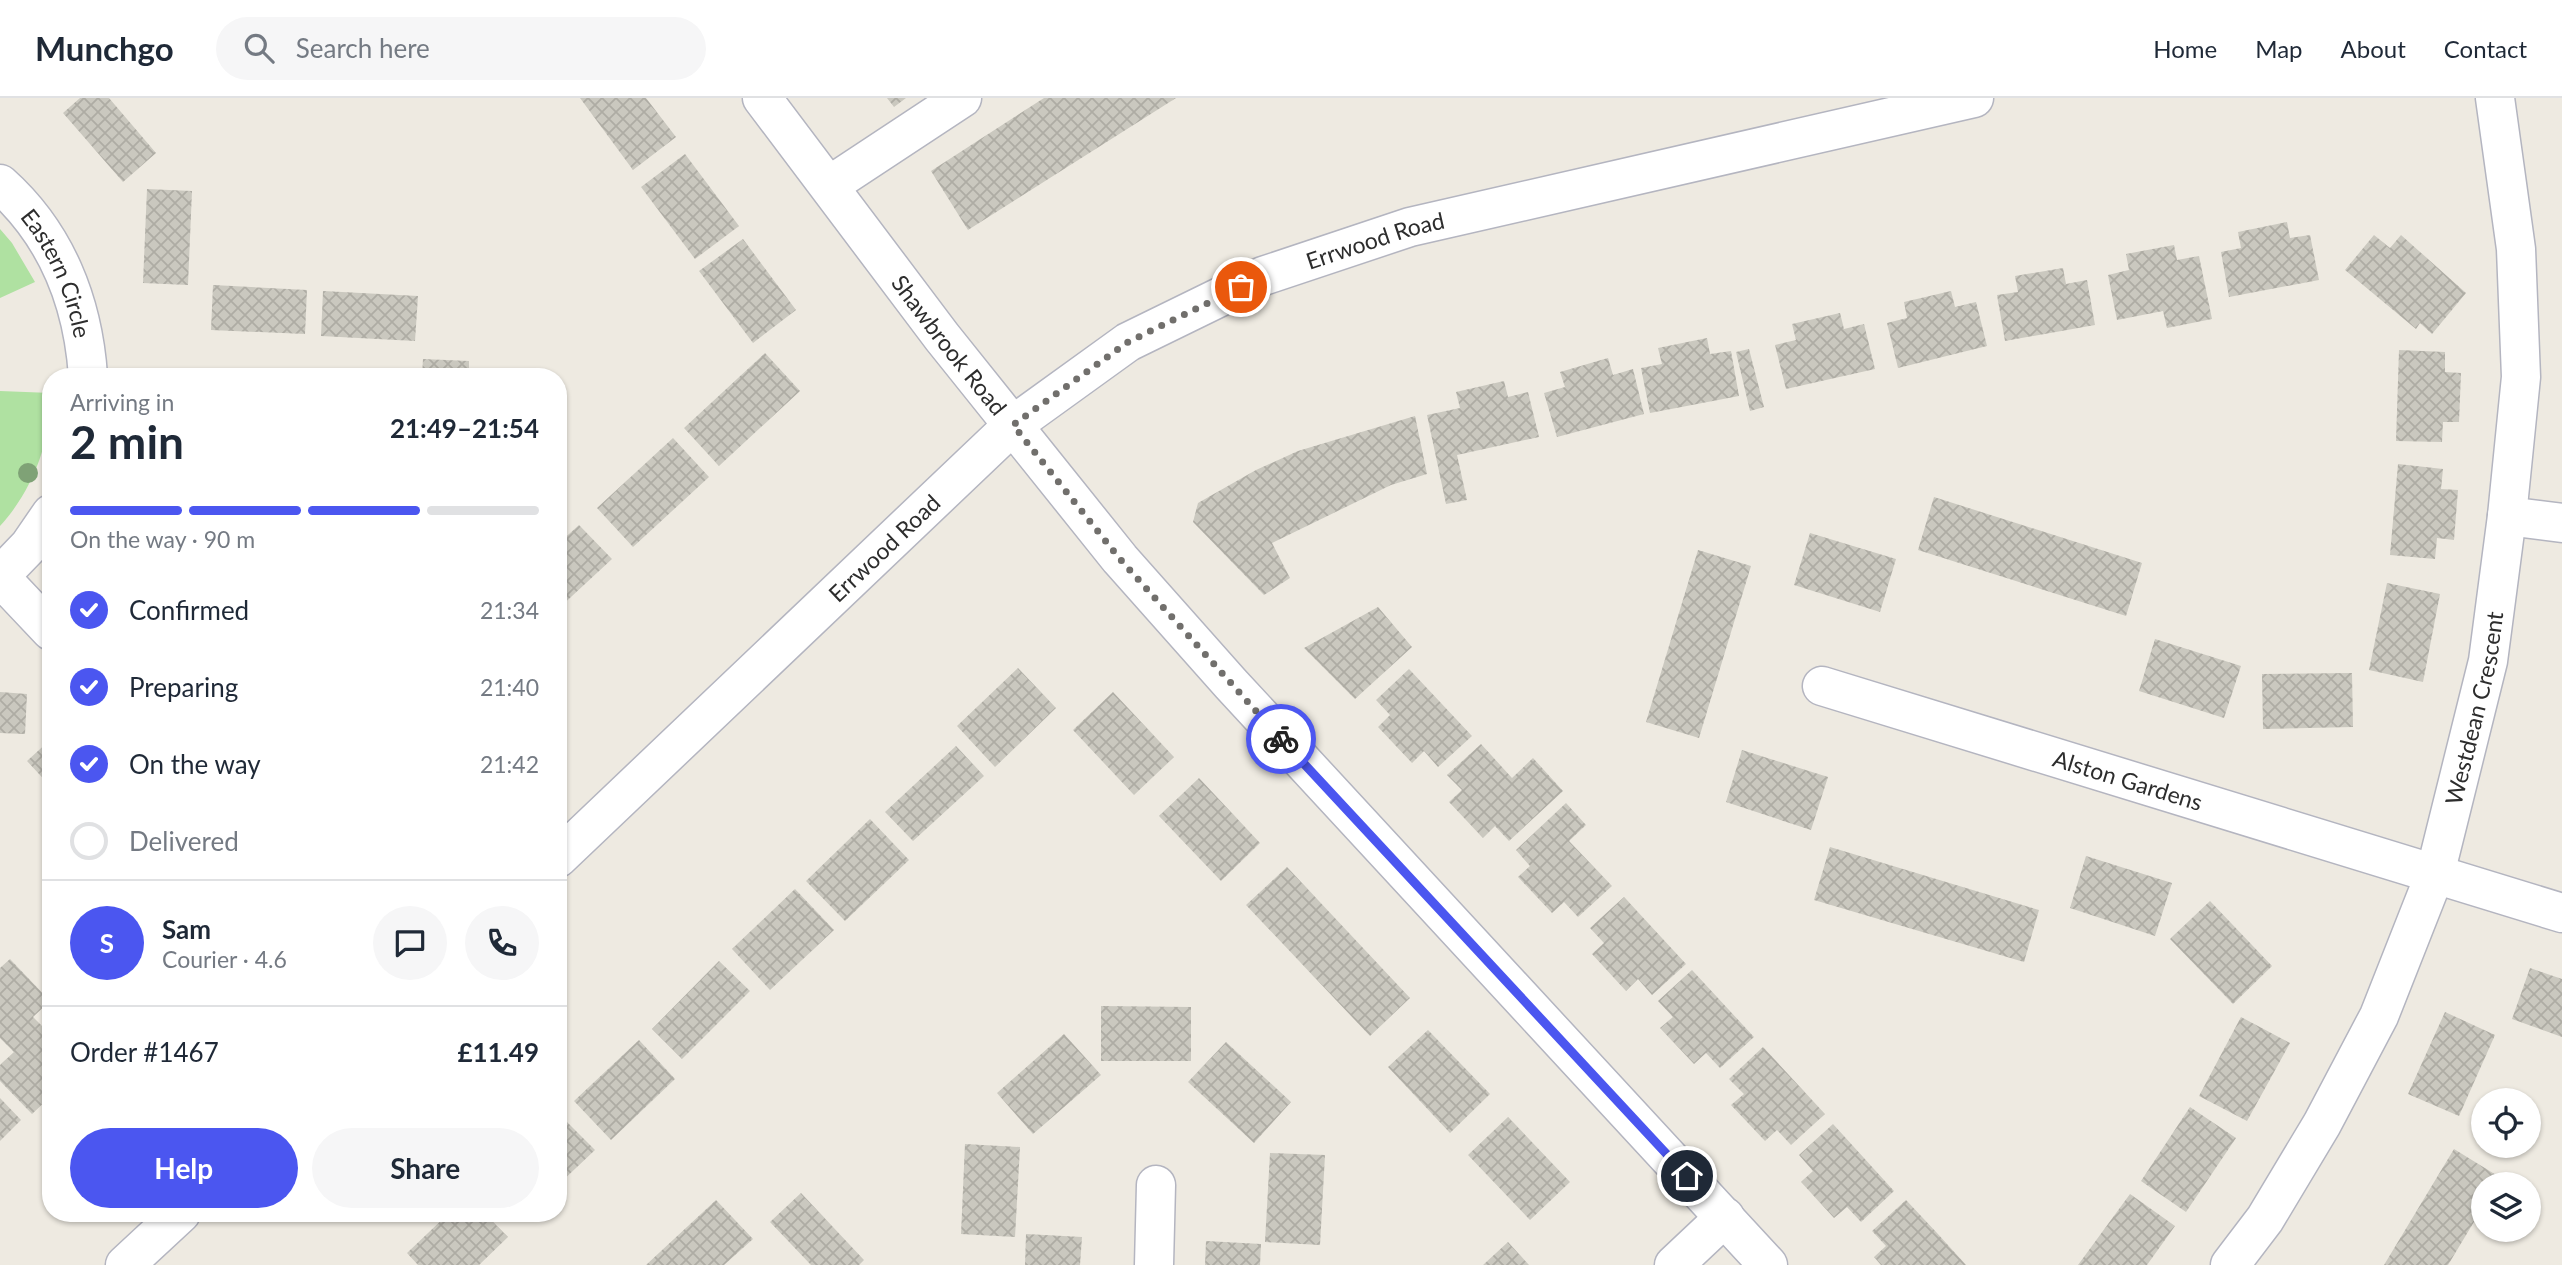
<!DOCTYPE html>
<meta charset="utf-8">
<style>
body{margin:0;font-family:Lato,sans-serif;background:#f6f6f7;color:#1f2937;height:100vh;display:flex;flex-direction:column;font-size:26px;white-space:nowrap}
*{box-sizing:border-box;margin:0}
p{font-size:23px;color:#747a83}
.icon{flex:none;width:38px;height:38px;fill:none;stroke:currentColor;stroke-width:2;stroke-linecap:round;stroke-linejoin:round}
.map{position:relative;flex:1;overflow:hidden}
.details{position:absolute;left:42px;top:270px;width:525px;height:854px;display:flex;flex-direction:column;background:#fff;border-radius:28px;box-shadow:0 2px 5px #0004}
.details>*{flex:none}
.controls{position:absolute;left:2471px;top:990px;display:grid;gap:14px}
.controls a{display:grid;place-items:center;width:70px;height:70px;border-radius:50%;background:#fff;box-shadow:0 2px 5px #0004;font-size:35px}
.pin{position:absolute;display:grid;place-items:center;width:60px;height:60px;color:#fff;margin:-30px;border:4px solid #fff;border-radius:50%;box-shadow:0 2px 7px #0007}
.courier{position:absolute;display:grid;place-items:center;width:70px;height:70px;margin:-35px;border:5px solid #4b56f0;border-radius:50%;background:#fff;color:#222;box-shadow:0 2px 9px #0007}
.head em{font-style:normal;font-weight:700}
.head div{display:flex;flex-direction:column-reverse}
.head{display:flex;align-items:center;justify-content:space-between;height:119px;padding:0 28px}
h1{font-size:46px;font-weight:700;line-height:52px}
.bar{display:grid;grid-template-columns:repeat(4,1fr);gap:10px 7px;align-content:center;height:84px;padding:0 28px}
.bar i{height:9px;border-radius:5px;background:#e0e1e3}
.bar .selected{background:#4b56f0}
.bar p{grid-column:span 4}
.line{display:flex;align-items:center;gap:18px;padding:0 28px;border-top:2px solid #e0e1e3}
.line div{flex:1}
.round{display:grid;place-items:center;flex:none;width:74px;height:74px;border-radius:37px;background:#f6f6f7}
ol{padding:0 28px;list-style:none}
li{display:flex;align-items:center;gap:21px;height:77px}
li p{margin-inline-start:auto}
li .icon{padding:7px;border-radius:50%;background:#4b56f0;color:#fff;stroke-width:4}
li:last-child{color:#747a83}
li i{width:38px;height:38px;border:4px solid #e0e1e3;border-radius:50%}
.button{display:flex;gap:14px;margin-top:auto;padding:14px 28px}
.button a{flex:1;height:80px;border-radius:42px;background:#4b56f0;color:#fff;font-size:28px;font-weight:700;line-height:80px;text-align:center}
.button a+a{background:#f6f6f7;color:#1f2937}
header{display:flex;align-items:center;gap:42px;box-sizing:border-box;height:98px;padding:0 35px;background:#fff;border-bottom:2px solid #e0e1e3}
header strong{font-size:33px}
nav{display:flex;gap:38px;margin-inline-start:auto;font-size:24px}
.search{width:490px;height:63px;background:#f6f6f7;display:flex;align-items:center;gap:18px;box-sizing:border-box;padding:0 24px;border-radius:38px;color:#747a83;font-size:26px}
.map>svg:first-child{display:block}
</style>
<header>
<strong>Munchgo</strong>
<div class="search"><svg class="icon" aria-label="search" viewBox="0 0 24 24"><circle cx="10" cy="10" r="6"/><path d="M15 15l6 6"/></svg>Search here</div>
<nav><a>Home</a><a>Map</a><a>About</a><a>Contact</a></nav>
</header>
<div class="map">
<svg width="2562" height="1167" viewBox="0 0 2562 1167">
<defs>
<pattern id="building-cross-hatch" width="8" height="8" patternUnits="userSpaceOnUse" patternTransform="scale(1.75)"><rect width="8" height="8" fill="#cac8bf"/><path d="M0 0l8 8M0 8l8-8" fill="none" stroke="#aeaca4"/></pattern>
</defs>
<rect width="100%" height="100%" fill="#eeeae1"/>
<path fill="#afe1a1" d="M0,131L12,145L35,184L0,200Z
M0,293L51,295C51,343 33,392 0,428Z"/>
<path fill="url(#building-cross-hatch)" d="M80,0H109L156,55L123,84L63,15Z
M580,0H646L676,39L633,72Z
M887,0H906L894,9Z
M1044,0H1176L968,132L931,73Z
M685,56L739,128L695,161L641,89Z
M147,91L192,93L188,187L143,185Z
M2287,124L2290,140L2310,137L2319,182L2229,199L2221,154L2241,150L2238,134Z
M2374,137L2390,150L2401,137L2466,195L2432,236L2420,225L2416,231L2345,172Z
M743,141L796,212L753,245L699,173Z
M2174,147L2177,162L2199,158L2212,221L2167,230L2163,213L2117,222L2108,177L2129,172L2126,156Z
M2063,170L2066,186L2087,182L2095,227L2005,243L1997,197L2018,194L2015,178Z
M213,187L307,192L305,236L211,232Z
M323,193L418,198L415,243L321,238Z
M1951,193L1955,209L1976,204L1987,248L1898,270L1887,225L1907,220L1904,204Z
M1840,215L1844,231L1864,226L1875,271L1786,291L1775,247L1796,242L1792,226Z
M1707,240L1710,256L1731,253L1739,298L1650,315L1641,270L1662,266L1658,250Z
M1749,251L1764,309L1750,313L1736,254Z
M2399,252L2445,254V274L2461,275L2459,324H2443L2442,344L2396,343Z
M765,255L800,293L719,368L684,330Z
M1608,260L1613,277L1633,271L1644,316L1557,339L1544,295L1565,289L1560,274Z
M423,261L469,263V278H422Z
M1504,283L1508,299L1528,294L1539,339L1457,357L1467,402L1446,406L1427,317L1460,310L1456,294Z
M1415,318L1427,376L1391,387L1272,445L1290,480L1264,497L1193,424L1198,405L1256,372L1298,353Z
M673,340L709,379L633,449L597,410Z
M2398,366L2443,371L2441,391L2458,392L2454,442L2437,440L2435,461L2390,457Z
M1934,399L2142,465L2126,518L1918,452Z
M579,427L612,461L558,511V446Z
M1810,435L1896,461L1880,514L1794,487Z
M1698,452L1751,468L1699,640L1646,624Z
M2387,485L2440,496L2423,584L2369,572Z
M1378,509L1412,549L1355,601L1304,550Z
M2155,541L2241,568L2224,620L2139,593Z
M1018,570L1056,610L995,669L957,628Z
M1409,571L1472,638L1438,669L1424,653L1412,665L1378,629L1390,617L1376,602Z
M2352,575L2353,629L2263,631L2262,576Z
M0,594L27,596L25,636L0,635Z
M1113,594L1174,659L1134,697L1073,632Z
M51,641V689L27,663Z
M1481,646L1512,680L1533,660L1563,693L1509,743L1495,728L1483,740L1449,704L1462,692L1447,677Z
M956,648L984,678L913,743L885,714Z
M1742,652L1828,679L1811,732L1726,704Z
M1199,680L1260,745L1221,783L1159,718Z
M1566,705L1586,727L1569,743L1612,788L1578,819L1564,804L1552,815L1518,779L1530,768L1516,752Z
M870,721L909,762L845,823L806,783Z
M1830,749L2039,812L2024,864L1814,802Z
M2086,758L2172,785L2155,838L2070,810Z
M1287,769L1410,900L1370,938L1246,807Z
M795,791L834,832L770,892L732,851Z
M1624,799L1686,866L1652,897L1638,881L1626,893L1592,856L1604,845L1590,830Z
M2210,803L2272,868L2233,906L2170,841Z
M10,861L50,903L33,919L51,937V998L32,1016L0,983V967L14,954L0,940V870Z
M719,863L750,893L682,961L652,931Z
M2530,870L2562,881V939L2512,921Z
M1692,872L1754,939L1720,970L1706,955L1694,966L1660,930L1673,919L1658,903Z
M1101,908L1191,909V963H1101Z
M2445,914L2495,937L2459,1018L2408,996Z
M2241,919L2290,945L2247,1023L2199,998Z
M1428,932L1490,996L1450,1035L1388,969Z
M1064,936L1101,977L1033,1036L997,995Z
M639,942L675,981L611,1042L574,1003Z
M1226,944L1291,1004L1254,1045L1188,984Z
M1763,949L1825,1016L1791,1047L1777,1032L1765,1043L1731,1007L1744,996L1729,981Z
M0,1000L21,1022L0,1043Z
M2190,1009L2236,1040L2186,1114L2141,1083Z
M558,1015L595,1052L558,1087Z
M1508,1019L1570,1084L1530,1122L1468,1057Z
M1833,1026L1894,1093L1861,1124L1847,1109L1834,1120L1801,1084L1813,1073L1799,1057Z
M965,1046L1020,1049L1015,1139L961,1136Z
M2454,1051L2501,1080L2497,1087H2483V1109L2448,1167H2384Z
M1270,1055L1325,1057L1320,1147L1265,1144Z
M801,1095L864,1162L859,1167H811L770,1124Z
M2130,1096L2175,1128L2147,1167H2078Z
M716,1102L753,1141L724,1167H646Z
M1906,1102L1937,1135L1966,1167H1881L1874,1159L1886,1148L1872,1133Z
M449,1115H484L508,1139L479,1167H418L407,1155Z
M514,1115H530L521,1123Z
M1026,1136L1082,1139L1080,1167H1025Z
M1206,1143L1261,1146L1260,1167H1205Z
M1508,1144L1529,1167H1483Z"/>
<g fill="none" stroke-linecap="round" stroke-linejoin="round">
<defs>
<g id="minor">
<path id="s1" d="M762,0L942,239L1120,461L1231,586L1768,1167"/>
<path id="s2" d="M0,86C56,136 83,204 88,278"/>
<path d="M830,87L962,0"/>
<path d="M2507,418L2562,425"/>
<path d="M0,478L29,448L51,416"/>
<path d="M0,479L51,533"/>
<path id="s3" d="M1822,588L2562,815"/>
<path id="s4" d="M558,760L1013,327L1128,244L1263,178L1410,129L1974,0"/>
<path d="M125,1167L181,1115"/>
<path d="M1154,1167L1156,1087"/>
<path d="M1674,1167L1725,1119"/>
<path id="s5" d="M2230,1167L2265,1121L2322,1026L2379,918L2435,776L2488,563L2507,418L2521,279L2516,151L2495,0"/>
</g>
</defs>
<use href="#minor" stroke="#b4b5c0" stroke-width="41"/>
<use href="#minor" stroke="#fff" stroke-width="38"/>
</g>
<circle fill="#7fa276" cx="28" cy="375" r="10"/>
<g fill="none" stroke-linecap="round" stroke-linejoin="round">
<path stroke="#716f6c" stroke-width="7" stroke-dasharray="0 12.6" d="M1241,189L1128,244L1013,327L1120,461L1281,641"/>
<path stroke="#4b56f0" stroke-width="9" d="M1281,641L1687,1078"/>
</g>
<g text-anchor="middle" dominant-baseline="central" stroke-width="5" stroke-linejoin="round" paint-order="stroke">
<g font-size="23" fill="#2d2d2d" stroke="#fff">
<text stroke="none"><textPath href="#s4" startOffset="1038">Errwood Road</textPath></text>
<text stroke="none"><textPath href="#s2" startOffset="108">Eastern Circle</textPath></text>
<text stroke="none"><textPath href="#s1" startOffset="310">Shawbrook Road</textPath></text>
<text stroke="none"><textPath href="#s4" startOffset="450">Errwood Road</textPath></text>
<text stroke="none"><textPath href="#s5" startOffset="614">Westdean Crescent</textPath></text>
<text stroke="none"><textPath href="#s3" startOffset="320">Alston Gardens</textPath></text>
</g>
</g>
</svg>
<div class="controls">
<a><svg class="icon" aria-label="locate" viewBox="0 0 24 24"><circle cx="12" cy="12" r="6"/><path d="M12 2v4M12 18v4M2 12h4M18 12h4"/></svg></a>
<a><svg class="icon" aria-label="layers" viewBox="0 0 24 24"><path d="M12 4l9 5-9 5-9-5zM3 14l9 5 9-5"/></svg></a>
</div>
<div class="pin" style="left:1241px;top:189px;background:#ea580c"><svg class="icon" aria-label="bag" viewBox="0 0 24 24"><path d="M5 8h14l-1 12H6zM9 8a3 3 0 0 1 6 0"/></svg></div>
<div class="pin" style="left:1687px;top:1078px;background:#1f2937"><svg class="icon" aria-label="home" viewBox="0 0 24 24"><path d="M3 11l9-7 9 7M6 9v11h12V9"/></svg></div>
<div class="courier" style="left:1281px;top:641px"><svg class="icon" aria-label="bike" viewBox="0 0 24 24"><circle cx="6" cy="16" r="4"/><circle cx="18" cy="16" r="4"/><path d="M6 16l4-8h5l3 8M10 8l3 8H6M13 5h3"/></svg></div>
<section class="details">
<div class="head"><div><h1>2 min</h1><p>Arriving in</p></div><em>21:49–21:54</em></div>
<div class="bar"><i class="selected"></i><i class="selected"></i><i class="selected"></i><i></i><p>On the way · 90 m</p></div>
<ol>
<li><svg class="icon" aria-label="check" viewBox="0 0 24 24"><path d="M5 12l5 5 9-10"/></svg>Confirmed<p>21:34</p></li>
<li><svg class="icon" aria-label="check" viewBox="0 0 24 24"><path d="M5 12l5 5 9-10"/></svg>Preparing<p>21:40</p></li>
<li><svg class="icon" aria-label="check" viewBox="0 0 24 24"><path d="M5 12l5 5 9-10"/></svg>On the way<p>21:42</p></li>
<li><i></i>Delivered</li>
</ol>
<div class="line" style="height:126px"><b class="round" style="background:#4b56f0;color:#fff">S</b><div><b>Sam</b><p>Courier · 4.6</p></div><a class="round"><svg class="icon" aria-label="chat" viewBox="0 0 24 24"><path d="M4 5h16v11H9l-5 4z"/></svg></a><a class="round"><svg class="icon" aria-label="phone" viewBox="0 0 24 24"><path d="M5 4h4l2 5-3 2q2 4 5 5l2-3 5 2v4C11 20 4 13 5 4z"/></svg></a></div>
<div class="line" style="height:91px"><div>Order #1467</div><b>£11.49</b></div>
<div class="button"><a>Help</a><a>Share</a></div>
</section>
</div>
